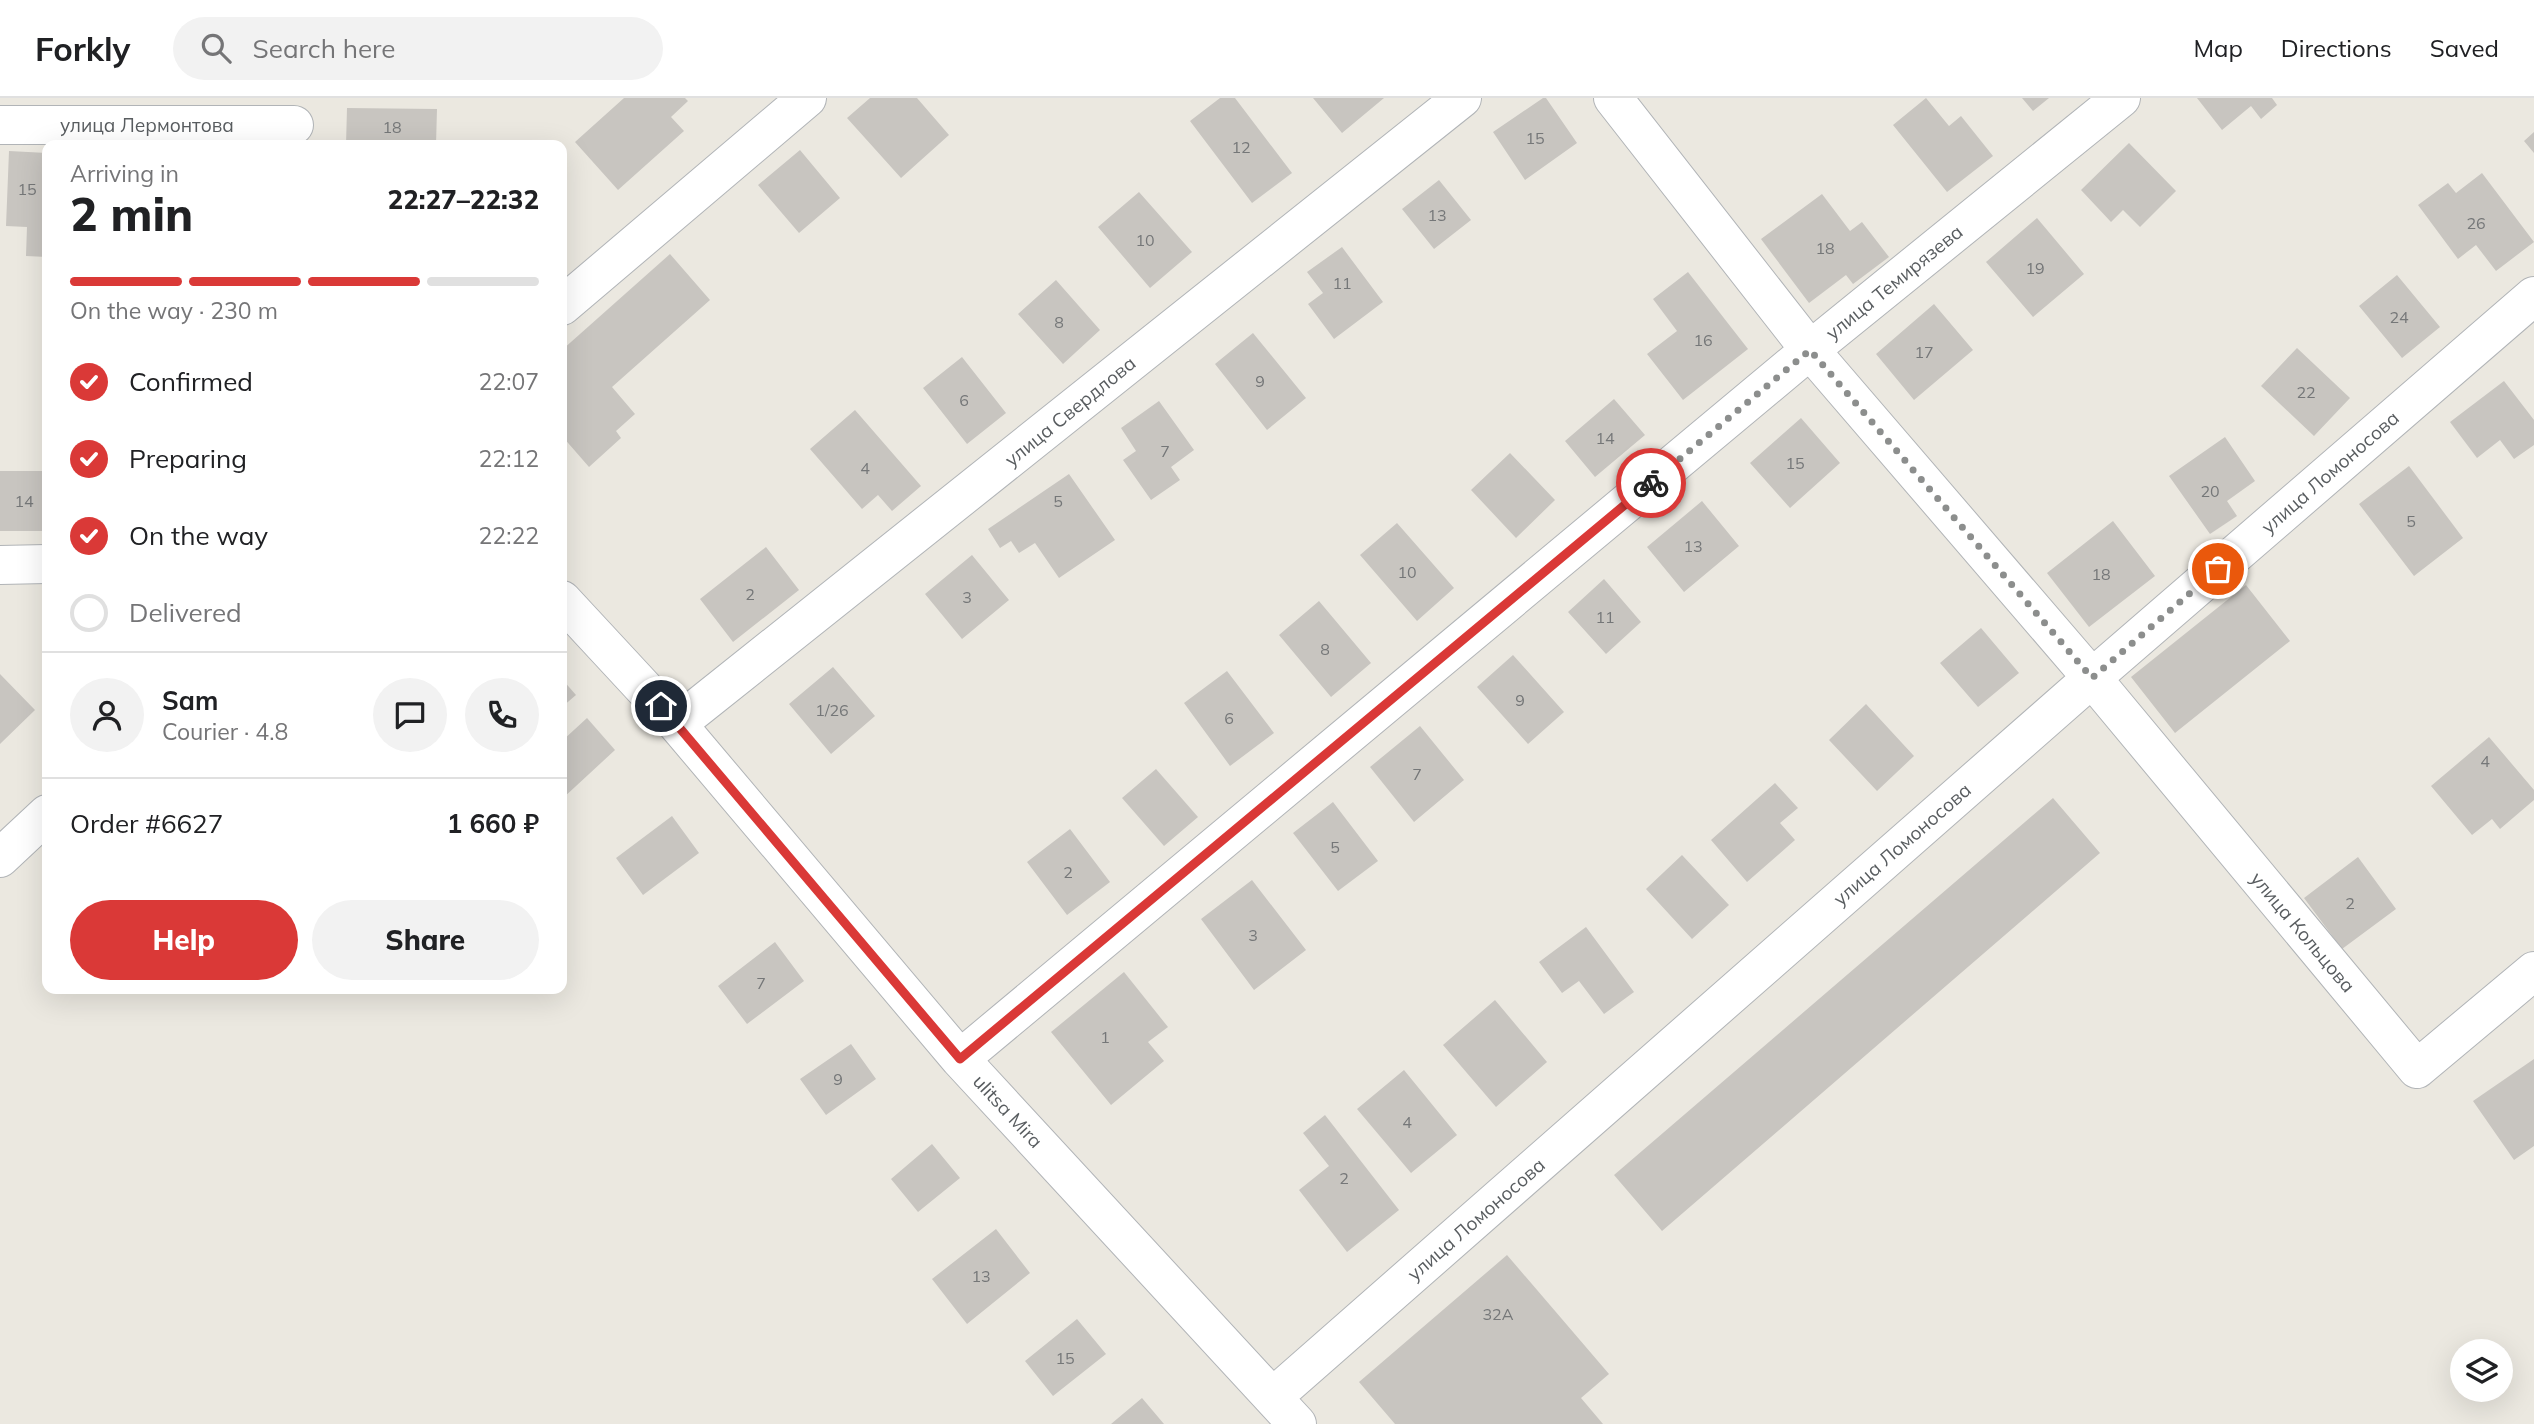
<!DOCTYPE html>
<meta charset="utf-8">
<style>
body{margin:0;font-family:Mulish,sans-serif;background:#f2f2f2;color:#202124;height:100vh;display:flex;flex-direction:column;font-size:26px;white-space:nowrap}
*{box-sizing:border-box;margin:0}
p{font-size:23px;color:#757577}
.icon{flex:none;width:38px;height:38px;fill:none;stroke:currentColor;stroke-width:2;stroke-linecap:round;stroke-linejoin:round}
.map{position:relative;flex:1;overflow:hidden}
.panel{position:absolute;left:42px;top:42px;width:525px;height:854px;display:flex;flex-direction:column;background:#fff;border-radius:14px;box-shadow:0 7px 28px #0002}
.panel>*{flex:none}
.tools{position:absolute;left:2450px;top:1241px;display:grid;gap:14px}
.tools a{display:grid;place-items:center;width:63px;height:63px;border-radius:50%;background:#fff;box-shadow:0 7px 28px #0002;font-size:35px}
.pin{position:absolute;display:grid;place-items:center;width:60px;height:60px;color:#fff;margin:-30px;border:4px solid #fff;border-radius:50%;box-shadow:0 2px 7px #0007}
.courier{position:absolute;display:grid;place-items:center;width:70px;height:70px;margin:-35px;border:5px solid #da3937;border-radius:50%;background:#fff;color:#222;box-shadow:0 2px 9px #0007}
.head em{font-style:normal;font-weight:800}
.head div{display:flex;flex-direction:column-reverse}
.head{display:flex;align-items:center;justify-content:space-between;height:119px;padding:0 28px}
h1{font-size:46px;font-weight:800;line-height:52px}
.bar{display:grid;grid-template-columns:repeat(4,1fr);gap:10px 7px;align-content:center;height:84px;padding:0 28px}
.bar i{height:9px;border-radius:5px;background:#e0e0e0}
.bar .on{background:#da3937}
.bar p{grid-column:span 4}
.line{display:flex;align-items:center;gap:18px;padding:0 28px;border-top:2px solid #e0e0e0}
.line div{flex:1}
.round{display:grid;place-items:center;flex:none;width:74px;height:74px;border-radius:37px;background:#f2f2f2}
ol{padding:0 28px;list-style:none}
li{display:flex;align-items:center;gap:21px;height:77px}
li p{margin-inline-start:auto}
li .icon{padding:7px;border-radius:50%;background:#da3937;color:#fff;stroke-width:4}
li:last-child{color:#757577}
li i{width:38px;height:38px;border:4px solid #e0e0e0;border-radius:50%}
.cta{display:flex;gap:14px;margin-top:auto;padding:14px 28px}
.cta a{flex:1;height:80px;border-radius:42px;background:#da3937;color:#fff;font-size:28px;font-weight:800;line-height:80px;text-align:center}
.cta a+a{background:#f2f2f2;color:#202124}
header{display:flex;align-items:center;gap:42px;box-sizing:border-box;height:98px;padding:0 35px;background:#fff;border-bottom:2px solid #e0e0e0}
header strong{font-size:33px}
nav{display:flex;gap:38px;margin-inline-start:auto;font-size:24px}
.search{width:490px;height:63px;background:#f2f2f2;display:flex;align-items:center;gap:18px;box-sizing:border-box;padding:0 24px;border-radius:38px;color:#757577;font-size:26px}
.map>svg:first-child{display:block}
</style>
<header>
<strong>Forkly</strong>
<div class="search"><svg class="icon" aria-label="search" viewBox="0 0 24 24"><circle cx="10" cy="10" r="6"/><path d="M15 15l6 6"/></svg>Search here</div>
<nav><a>Map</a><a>Directions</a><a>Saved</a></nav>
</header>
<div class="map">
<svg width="2534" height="1326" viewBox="0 0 2534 1326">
<rect width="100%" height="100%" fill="#ebe8e0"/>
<path fill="#c8c5c0" d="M624,0H685L688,3L671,19L684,33L618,92L575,44Z
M870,0H917L949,37L901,80L847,20Z
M1220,0H1235L1292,75L1252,105L1190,23Z
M1313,0H1384L1342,35Z
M1543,0H1546L1577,45L1525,82L1493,34Z
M1926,0L1949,28L1961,18L1993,58L1947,94L1893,27Z
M2022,0H2049L2033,13Z
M2197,0H2272L2277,7L2261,21L2251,8L2222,32Z
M347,10L437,11L436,47H346Z
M2534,34V55L2524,43Z
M2129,45L2176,93L2140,129L2123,112L2111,124L2081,92Z
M800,52L840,100L799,135L758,87Z
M9,53L47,55V159L26,158L27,129L6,128Z
M2482,75L2534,144L2496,173L2476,147L2458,161L2418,107L2448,85L2456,95Z
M1439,82L1471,122L1434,151L1402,111Z
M1139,94L1192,154L1150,190L1098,129Z
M1822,96L1850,133L1862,124L1889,159L1853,186L1846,177L1809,205L1761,141Z
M2037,120L2084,176L2033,219L1986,164Z
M1342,149L1383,204L1334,241L1308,206L1323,195L1307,174Z
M670,156L710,202L612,289L635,316L616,333L621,340L589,369L562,338V252Z
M1688,174L1748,251L1683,302L1647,256L1677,233L1653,201Z
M2397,177L2440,229L2402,260L2359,208Z
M1056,182L1100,232L1063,266L1018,216Z
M1934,206L1973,252L1914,302L1876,256Z
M1253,235L1306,300L1267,332L1215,266Z
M2297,250L2350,300L2314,338L2261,288Z
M962,259L1006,315L967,346L923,290Z
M2504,283L2534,322V347L2514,361L2500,342L2477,360L2450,324Z
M1614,301L1645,337L1595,379L1565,343Z
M1159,303L1194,352L1171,369L1180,382L1151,402L1123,362L1136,353L1121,330Z
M855,312L921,388L892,413L878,397L862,411L810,351Z
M1801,320L1840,365L1790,410L1750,365Z
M2225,339L2255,383L2227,403L2237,418L2210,436L2169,378Z
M1510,355L1555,402L1516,440L1471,392Z
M2409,368L2463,440L2414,478L2359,406Z
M0,373H47V433H0Z
M1069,376L1115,442L1059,480L1035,445L1019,455L1011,443L1000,450L988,431Z
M1702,403L1739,448L1684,494L1647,449Z
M2113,423L2155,478L2089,529L2047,475Z
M1397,425L1454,490L1417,523L1360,457Z
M766,449L799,492L733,544L700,501Z
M972,457L1009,502L962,541L925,496Z
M1604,481L1641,524L1606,556L1568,514Z
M2246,487L2290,543L2175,635L2131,579Z
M1319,503L1371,565L1331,599L1279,537Z
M1981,530L2019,575L1978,609L1940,565Z
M1513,557L1564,614L1528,646L1477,589Z
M833,569L875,618L831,656L789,606Z
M1227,573L1274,635L1230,668L1184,605Z
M0,576L35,612L0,646Z
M562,581L576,597L562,609Z
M1866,606L1914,658L1877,693L1829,642Z
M587,620L615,652L562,701V643Z
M1420,628L1464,682L1414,724L1370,669Z
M2489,639L2534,692V702L2500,731L2492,721L2472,737L2431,688Z
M1156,671L1198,719L1164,748L1122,700Z
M1775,685L1798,710L1780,725L1795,742L1747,784L1711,742Z
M2053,700L2100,755L1662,1133L1614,1077Z
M1333,704L1378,763L1338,793L1293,735Z
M672,718L699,755L643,797L616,760Z
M1070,731L1110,784L1067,817L1027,764Z
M1682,757L1729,807L1692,841L1646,791Z
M2358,759L2396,811L2342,851L2304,800Z
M1252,782L1306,852L1254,892L1201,821Z
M1586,829L1634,894L1604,916L1579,883L1562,895L1539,864Z
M775,844L804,883L747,926L718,888Z
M1124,874L1168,929L1148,944L1164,963L1111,1007L1051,934Z
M1495,902L1547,964L1496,1009L1443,947Z
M851,946L876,981L826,1017L800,981Z
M2534,961V1048L2514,1062L2473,1003Z
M1404,972L1457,1037L1411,1075L1357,1011Z
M1325,1017L1399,1112L1347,1154L1299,1092L1329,1068L1303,1035Z
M932,1046L960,1080L918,1114L891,1081Z
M996,1131L1030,1175L967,1226L932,1181Z
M1507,1157L1609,1276L1581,1300L1603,1326H1395L1359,1284Z
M1077,1221L1106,1256L1053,1298L1025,1263Z
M1142,1300L1164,1326H1111Z"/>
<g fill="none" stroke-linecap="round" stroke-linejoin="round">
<defs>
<path id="street" d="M1613,0L1810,252L2092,580L2417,971L2534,873
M0,27H294
M562,208L807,0
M0,467L47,466
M562,502L677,626L960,961L1297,1326
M677,626L1462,0
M0,760L47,716
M960,961L1810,252L2121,0
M1274,1298L2092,580L2534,198"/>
</defs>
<use href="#street" stroke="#b1b4b7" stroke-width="40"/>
<use href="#street" stroke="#fff" stroke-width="38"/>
</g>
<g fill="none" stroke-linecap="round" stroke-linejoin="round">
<path stroke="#8c8e8d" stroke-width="7" stroke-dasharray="0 12.6" d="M1651,385L1810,252L2092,580L2218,471"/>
<path stroke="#da3937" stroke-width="9" d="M661,608L960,961L1651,385"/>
</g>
<g text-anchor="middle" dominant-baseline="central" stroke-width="5" stroke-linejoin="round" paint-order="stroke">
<g font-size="16" fill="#757778">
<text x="392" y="29">18</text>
<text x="1535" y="40">15</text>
<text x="1241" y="49">12</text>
<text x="27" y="91">15</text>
<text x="1437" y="117">13</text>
<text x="2476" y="125">26</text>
<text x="1145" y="142">10</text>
<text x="1825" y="150">18</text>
<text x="2035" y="170">19</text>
<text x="1342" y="185">11</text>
<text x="2399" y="219">24</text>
<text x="1059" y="224">8</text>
<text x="1703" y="242">16</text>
<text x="1924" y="254">17</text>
<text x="1260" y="283">9</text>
<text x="2306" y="294">22</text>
<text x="964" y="302">6</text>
<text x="1605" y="340">14</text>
<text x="1165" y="353">7</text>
<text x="1795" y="365">15</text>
<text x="865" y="370">4</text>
<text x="2210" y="393">20</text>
<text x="24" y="403">14</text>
<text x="1058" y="403">5</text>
<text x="2411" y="423">5</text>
<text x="1693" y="448">13</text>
<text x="1407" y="474">10</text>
<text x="2101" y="476">18</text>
<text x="750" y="496">2</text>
<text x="967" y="499">3</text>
<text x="1605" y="519">11</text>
<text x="1325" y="551">8</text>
<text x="1520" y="602">9</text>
<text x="832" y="612">1/26</text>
<text x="1229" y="620">6</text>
<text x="2485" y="663">4</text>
<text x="1417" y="676">7</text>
<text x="1335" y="749">5</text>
<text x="1068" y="774">2</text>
<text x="2350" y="805">2</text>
<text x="1253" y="837">3</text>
<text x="761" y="885">7</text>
<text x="1105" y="939">1</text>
<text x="838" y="981">9</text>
<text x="1407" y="1024">4</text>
<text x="1344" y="1080">2</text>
<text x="981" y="1178">13</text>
<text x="1498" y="1216">32А</text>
<text x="1065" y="1260">15</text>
</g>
<g font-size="19" fill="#595d60" stroke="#fff">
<text x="147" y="27">улица Лермонтова</text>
<text transform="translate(1894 184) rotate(-39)">улица Темирязева</text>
<text transform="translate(1070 313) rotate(-39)">улица Свердлова</text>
<text transform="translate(2330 374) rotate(-41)">улица Ломоносова</text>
<text transform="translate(1902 746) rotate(-41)">улица Ломоносова</text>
<text transform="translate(2303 834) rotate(50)">улица Кольцова</text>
<text transform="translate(1008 1013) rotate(47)">ulitsa Mira</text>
<text transform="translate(1476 1121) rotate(-41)">улица Ломоносова</text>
</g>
</g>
</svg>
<div class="tools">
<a><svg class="icon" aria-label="layers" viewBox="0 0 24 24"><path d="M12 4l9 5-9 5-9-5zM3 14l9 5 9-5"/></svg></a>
</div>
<div class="pin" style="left:2218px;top:471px;background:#ea580c"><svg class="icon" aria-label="bag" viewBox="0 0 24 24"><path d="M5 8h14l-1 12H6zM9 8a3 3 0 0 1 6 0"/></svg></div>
<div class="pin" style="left:661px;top:608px;background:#1f2937"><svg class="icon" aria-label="home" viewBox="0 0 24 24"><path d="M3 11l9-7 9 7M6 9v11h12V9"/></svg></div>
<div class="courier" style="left:1651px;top:385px"><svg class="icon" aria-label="bike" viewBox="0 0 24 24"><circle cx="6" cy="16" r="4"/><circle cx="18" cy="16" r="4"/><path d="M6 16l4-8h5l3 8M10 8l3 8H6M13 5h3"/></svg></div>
<section class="panel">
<div class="head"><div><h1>2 min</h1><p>Arriving in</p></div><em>22:27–22:32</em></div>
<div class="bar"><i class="on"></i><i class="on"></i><i class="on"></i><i></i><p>On the way · 230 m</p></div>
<ol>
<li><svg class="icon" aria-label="check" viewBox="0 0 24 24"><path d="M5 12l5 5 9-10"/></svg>Confirmed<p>22:07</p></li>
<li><svg class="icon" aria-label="check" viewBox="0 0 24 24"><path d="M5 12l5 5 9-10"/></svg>Preparing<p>22:12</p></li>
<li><svg class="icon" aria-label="check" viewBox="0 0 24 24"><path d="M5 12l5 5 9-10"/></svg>On the way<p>22:22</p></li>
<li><i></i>Delivered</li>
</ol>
<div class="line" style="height:126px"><a class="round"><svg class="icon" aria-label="person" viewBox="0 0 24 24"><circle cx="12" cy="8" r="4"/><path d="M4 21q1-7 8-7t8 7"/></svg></a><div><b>Sam</b><p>Courier · 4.8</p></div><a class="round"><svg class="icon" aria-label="chat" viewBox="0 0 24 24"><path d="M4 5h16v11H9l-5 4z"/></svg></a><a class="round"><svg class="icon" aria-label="phone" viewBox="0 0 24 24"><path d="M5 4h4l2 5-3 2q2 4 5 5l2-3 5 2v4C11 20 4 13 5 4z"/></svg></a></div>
<div class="line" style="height:91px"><div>Order #6627</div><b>1 660 ₽</b></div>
<div class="cta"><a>Help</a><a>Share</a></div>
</section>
</div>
